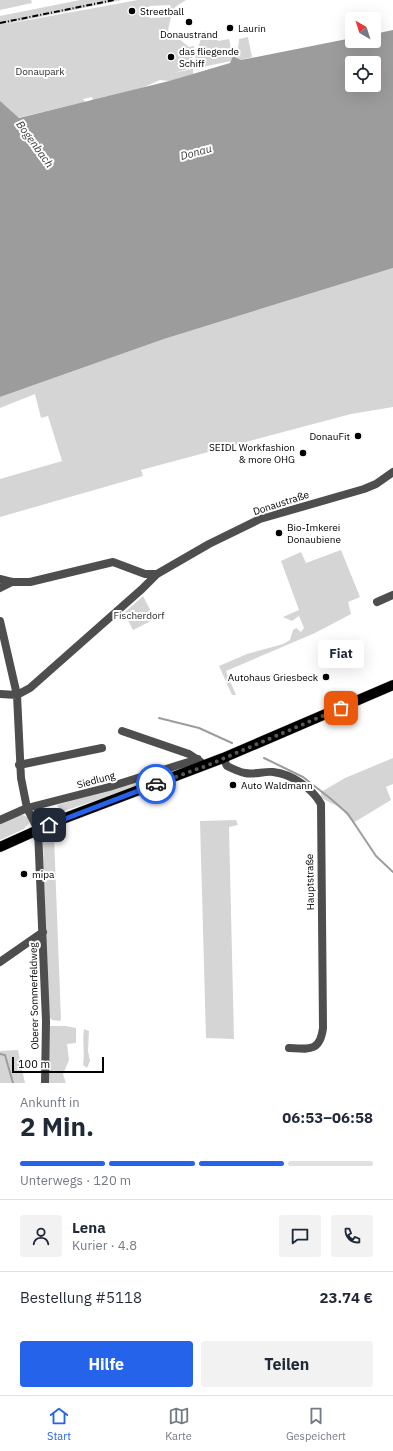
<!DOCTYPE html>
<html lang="de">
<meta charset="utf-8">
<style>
body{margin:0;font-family:"IBM Plex Sans",sans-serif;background:#f2f2f3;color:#1f2937;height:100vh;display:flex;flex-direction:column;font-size:15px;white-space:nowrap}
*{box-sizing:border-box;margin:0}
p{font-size:13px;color:#747a83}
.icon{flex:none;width:22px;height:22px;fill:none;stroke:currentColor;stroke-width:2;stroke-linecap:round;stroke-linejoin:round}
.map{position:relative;height:1083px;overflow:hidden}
.drawer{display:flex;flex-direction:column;background:#fff;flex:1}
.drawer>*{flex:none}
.needle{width:26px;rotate:321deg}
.tools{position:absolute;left:345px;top:12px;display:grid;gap:8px}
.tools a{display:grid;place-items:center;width:36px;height:36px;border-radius:4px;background:#fff;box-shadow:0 4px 16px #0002;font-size:20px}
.scale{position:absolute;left:12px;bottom:10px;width:92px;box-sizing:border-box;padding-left:4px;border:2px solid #000;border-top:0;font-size:11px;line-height:14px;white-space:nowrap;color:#000;-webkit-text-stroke:3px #fff;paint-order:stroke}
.pin{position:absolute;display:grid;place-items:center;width:34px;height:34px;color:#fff;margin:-17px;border-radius:8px;box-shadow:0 2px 6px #0006}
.courier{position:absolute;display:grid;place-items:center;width:40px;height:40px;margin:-20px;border:3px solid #2563eb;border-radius:50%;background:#fff;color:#222;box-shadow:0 1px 5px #0007}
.bubble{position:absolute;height:28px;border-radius:4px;background:#fff;box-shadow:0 4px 16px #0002;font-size:13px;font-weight:700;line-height:28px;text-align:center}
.overview em{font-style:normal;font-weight:700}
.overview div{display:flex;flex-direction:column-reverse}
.overview{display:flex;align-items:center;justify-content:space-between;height:68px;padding:0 20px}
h1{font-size:26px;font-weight:700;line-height:30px}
.bar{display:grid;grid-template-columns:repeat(4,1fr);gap:6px 4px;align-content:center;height:48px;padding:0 20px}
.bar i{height:5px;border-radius:3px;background:#e0e1e3}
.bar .active{background:#2563eb}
.bar p{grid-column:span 4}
.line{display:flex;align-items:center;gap:10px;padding:0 20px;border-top:1px solid #e0e1e3}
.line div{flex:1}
.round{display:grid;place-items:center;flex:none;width:42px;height:42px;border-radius:4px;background:#f2f2f3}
.action{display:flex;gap:8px;margin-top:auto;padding:8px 20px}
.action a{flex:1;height:46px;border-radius:4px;background:#2563eb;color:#fff;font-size:16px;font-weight:700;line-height:46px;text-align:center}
.action a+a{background:#f2f2f3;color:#1f2937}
.tab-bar{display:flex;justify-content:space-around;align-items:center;height:56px;border-top:1px solid #e0e1e3;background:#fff;font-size:11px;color:#747a83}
.tab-bar a{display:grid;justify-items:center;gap:2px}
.tab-bar .active{color:#2563eb}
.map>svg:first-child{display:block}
</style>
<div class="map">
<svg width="393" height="1083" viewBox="0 0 393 1083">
<rect width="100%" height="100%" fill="#fff"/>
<path fill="#d5d5d5" d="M0,0H31L32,3L0,10Z
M80,0H122L1,25L138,0H186L175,7V9H171L170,5L149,6L150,18L171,17L168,30L189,47L194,46L191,68L174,73L192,69L203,31H208L211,37L216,36L218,41L229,39L233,57L231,61L193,69V74L170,81L160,80L142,88L93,101L92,97L83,99L85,102L0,122V16Z
M248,37L252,57L241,60L237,58L239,39Z
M393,268V407L351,414L141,470L143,476L0,517V479L62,461L48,416L41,418L35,394L0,408V397L164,339Z
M341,550L360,597L348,602L351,614L315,633L226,671L236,695H232L219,666L247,654L283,644L290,640L293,630L296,628L301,632L304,628L299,616L292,621L283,617L299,610L281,561L301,552L306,563Z
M143,596L155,619L133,630L124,613Z
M393,758V784L386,787L391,800L353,823L341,808L321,798V792L345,778Z
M157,776L158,777L136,787L61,812L57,805Z
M18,815H24L28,818L29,823L24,829L0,840V822Z
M236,820L238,825L229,827L234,1039L206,1038L200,821Z
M54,836L61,1020L60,1021L52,1020L47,1015L43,841Z
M49,1026H66L76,1028V1043L67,1044L69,1060L63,1074L66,1083H47Z
M84,1029L89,1031L88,1051L90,1061L87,1068L83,1065C85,1053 82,1041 84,1029Z
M18,1050L25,1083H0V1051Z"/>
<path fill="#9c9c9c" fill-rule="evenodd" d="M393,30V268L164,339L0,397V101L19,118L169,81L230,63L233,56L241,60L352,38V41H374V34ZM352,63H374V85H352Z"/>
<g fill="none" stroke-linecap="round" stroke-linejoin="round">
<path stroke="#9c9c9c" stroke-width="2" d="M159,718L199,728L232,743
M264,758L303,777L331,799L348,814L376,856L393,872
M0,1054L5,1055L13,1083"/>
<defs>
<path id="major" d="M0,847L60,820L223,758L393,685"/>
</defs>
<use href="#major" stroke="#dbdbdb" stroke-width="11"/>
<path stroke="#4e4e4e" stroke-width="8" d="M0,579L12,582H30L113,562L145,574H157
M0,588L12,582
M377,602L393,595
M0,621L17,695L21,778L27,808L38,830L46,1021L45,1083
M0,694L17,695L30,688L142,589L157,574L209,544L260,519L364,489L376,484L393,472
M122,731L189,754L201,762
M223,758L227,766C233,769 239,772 245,773C254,775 264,771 273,772C292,774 312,788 321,804L323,1028C320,1052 309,1049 289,1048
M19,765L102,748
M0,820L27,808L109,787L198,759
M0,962L43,932"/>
<use href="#major" stroke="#000" stroke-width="10"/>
<path stroke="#000" stroke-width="2" stroke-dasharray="6 2 1 2" stroke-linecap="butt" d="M0,23L114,0"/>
</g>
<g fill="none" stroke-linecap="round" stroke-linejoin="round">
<path stroke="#595959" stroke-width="4" stroke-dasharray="0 7.2" d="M156,784L206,766L341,708"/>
<path stroke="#2563eb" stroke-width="5" d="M49,825L156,784"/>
</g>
<g fill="#000" stroke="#fff" stroke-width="1.5">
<circle cx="132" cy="11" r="4"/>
<circle cx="189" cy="22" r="4"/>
<circle cx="230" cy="28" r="4"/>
<circle cx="171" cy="57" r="4"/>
<circle cx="358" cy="436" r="4"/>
<circle cx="303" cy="453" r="4"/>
<circle cx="279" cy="533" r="4"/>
<circle cx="326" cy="677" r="4"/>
<circle cx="233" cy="785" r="4"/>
<circle cx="24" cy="874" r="4"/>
</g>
<g text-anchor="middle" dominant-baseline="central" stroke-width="4" stroke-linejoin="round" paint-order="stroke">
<g font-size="10" fill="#000" stroke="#fff" text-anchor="start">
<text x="140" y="11">Streetball</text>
<text x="238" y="28">Laurin</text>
<text x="189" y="34" text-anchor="middle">Donaustrand</text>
<text x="179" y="51">das fliegende<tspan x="179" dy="12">Schiff</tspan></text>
<text x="350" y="436" text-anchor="end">DonauFit</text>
<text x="295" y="447" text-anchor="end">SEIDL Workfashion<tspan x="295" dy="12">&amp; more OHG</tspan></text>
<text x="287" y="527">Bio-Imkerei<tspan x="287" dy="12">Donaubiene</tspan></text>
<text x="318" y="677" text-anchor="end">Autohaus Griesbeck</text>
<text x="241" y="785">Auto Waldmann</text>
<text x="32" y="874">mipa</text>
</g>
<g font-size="10" fill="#2c2c2c" stroke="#fff">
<text x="40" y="71">Donaupark</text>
<text x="139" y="615">Fischerdorf</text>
</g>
<g font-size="10" fill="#000" stroke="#fff">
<text transform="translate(281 503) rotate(-18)">Donaustraße</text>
<text transform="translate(96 780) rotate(-15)">Siedlung</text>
<text transform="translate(310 882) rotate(-91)">Hauptstraße</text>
<text transform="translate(34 996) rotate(-91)">Oberer Sommerfeldweg</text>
</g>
<g font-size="11" font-style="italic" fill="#3d3d3d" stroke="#fff">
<text transform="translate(35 144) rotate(54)">Bogenbach</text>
<text transform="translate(196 152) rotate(-15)">Donau</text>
</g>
</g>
</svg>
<div class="tools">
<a><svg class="needle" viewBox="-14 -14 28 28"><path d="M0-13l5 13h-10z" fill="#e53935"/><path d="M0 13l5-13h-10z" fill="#747a83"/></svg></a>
<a><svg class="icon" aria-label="locate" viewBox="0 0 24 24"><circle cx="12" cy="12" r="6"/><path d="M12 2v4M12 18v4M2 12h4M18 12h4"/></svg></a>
</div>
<div class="scale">100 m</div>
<div class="pin" style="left:341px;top:708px;background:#ea580c"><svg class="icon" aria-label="bag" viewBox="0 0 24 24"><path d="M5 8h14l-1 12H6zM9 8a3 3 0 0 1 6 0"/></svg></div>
<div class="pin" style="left:49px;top:825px;background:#1f2937"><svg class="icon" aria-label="home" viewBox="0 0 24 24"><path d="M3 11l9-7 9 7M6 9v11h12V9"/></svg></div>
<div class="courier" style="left:156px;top:784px"><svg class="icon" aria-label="car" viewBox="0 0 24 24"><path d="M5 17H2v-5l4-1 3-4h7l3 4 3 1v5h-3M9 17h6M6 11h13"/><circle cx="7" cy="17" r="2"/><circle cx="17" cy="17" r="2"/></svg></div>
<div class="bubble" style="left:318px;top:640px;width:46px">Fiat</div>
</div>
<section class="drawer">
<div class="overview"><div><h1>2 Min.</h1><p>Ankunft in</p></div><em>06:53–06:58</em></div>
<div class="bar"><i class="active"></i><i class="active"></i><i class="active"></i><i></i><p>Unterwegs · 120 m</p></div>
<div class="line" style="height:72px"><a class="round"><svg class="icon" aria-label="person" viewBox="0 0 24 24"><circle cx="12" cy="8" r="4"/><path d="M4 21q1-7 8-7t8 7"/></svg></a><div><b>Lena</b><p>Kurier · 4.8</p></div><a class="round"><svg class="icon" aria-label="chat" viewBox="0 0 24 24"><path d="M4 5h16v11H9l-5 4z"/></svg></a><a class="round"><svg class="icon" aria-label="phone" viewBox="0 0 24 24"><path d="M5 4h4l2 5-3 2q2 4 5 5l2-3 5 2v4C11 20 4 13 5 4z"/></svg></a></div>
<div class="line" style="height:52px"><div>Bestellung #5118</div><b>23.74 €</b></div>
<div class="action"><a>Hilfe</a><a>Teilen</a></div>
</section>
<nav class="tab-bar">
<a class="active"><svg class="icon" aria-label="home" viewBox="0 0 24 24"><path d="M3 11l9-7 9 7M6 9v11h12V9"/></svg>Start</a>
<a><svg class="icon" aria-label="map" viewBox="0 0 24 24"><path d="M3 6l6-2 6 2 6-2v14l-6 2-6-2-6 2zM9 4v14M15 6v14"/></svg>Karte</a>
<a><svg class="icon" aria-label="saved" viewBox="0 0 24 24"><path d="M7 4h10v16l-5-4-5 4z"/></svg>Gespeichert</a>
</nav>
